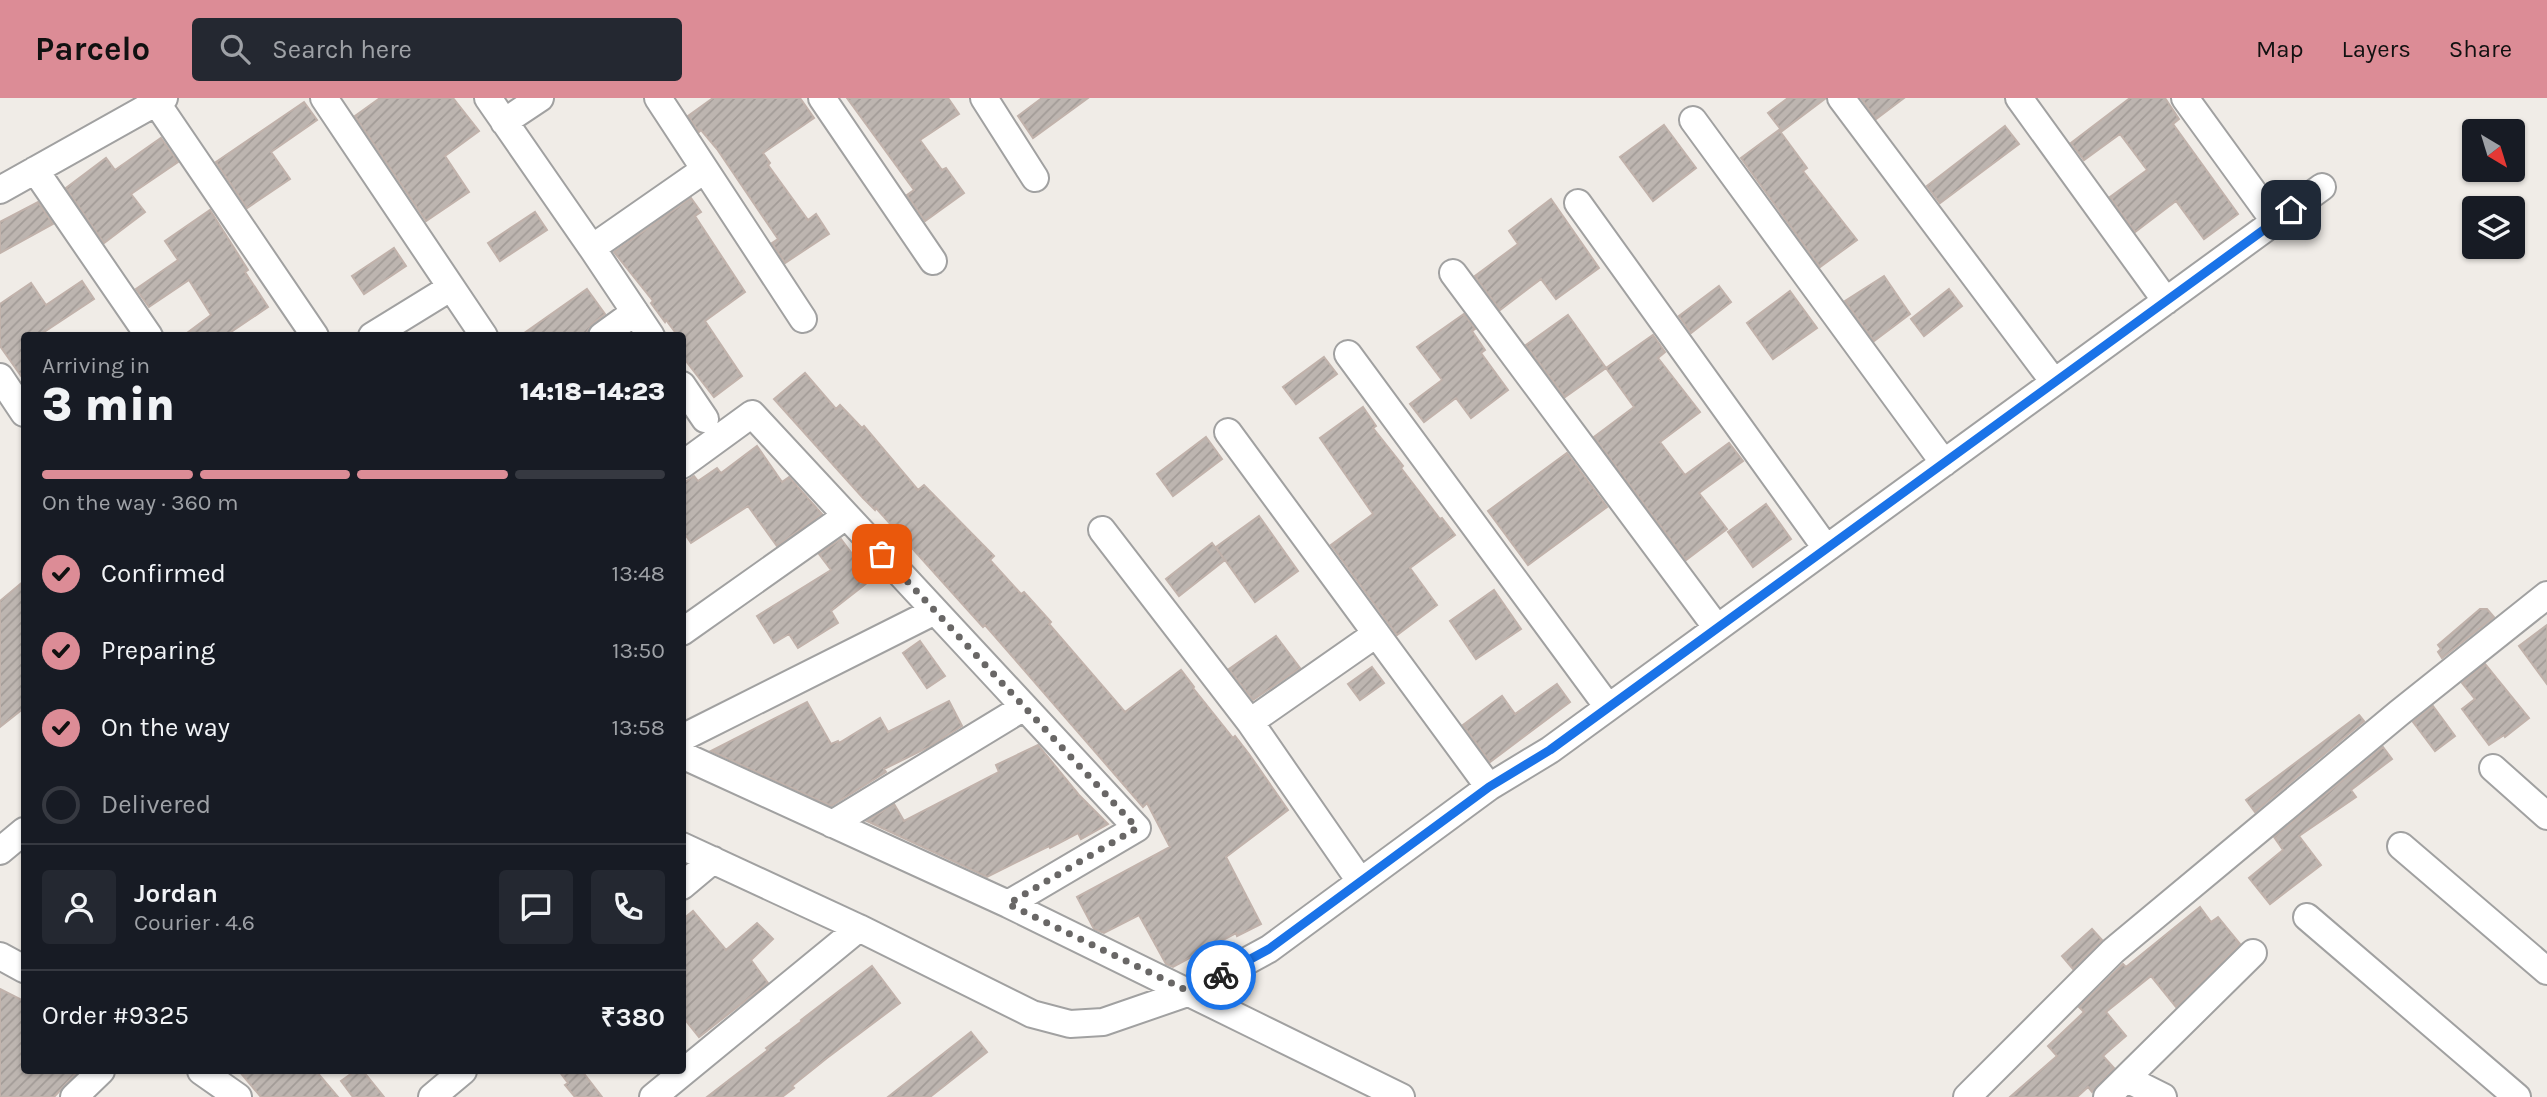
<!DOCTYPE html>
<meta charset="utf-8">
<style>
body{margin:0;font-family:Karla,sans-serif;background:#242831;color:#f1f3f6;height:100vh;display:flex;flex-direction:column;font-size:26px;white-space:nowrap}
*{box-sizing:border-box;margin:0}
p{font-size:23px;color:#9ea1a6}
.icon{flex:none;width:38px;height:38px;fill:none;stroke:currentColor;stroke-width:2;stroke-linecap:round;stroke-linejoin:round}
.map{position:relative;flex:1;overflow:hidden}
.panel{position:absolute;left:21px;top:234px;width:665px;height:742px;display:flex;flex-direction:column;background:#171b24;border-radius:7px;box-shadow:0 2px 5px #0004}
.panel>*{flex:none}
.needle{width:46px;rotate:142deg}
.tools{position:absolute;left:2462px;top:21px;display:grid;gap:14px}
.tools a{display:grid;place-items:center;width:63px;height:63px;border-radius:7px;background:#171b24;box-shadow:0 2px 5px #0004;font-size:35px}
.pin{position:absolute;display:grid;place-items:center;width:60px;height:60px;color:#fff;margin:-30px;border-radius:14px;box-shadow:0 4px 10px #0006}
.courier{position:absolute;display:grid;place-items:center;width:70px;height:70px;margin:-35px;border:5px solid #1a73e8;border-radius:50%;background:#fff;color:#222;box-shadow:0 2px 9px #0007}
.headline em{font-style:normal;font-weight:800}
.headline div{display:flex;flex-direction:column-reverse}
.headline{display:flex;align-items:center;justify-content:space-between;height:119px;padding:0 21px}
h1{font-size:46px;font-weight:800;line-height:52px}
.bar{display:grid;grid-template-columns:repeat(4,1fr);gap:10px 7px;align-content:center;height:84px;padding:0 21px}
.bar i{height:9px;border-radius:5px;background:#363941}
.bar .on{background:#dc8c96}
.bar p{grid-column:span 4}
.line{display:flex;align-items:center;gap:18px;padding:0 21px;border-top:2px solid #363941}
.line div{flex:1}
.round{display:grid;place-items:center;flex:none;width:74px;height:74px;border-radius:7px;background:#242831}
ol{padding:0 21px;list-style:none}
li{display:flex;align-items:center;gap:21px;height:77px}
li p{margin-inline-start:auto}
li .icon{padding:7px;border-radius:50%;background:#dc8c96;color:#111;stroke-width:4}
li:last-child{color:#9ea1a6}
li i{width:38px;height:38px;border:4px solid #363941;border-radius:50%}
header{display:flex;align-items:center;gap:42px;box-sizing:border-box;height:98px;padding:0 35px;background:#dc8c96;color:#111}
header strong{font-size:33px}
nav{display:flex;gap:38px;margin-inline-start:auto;font-size:24px}
.search{width:490px;height:63px;background:#242831;display:flex;align-items:center;gap:18px;box-sizing:border-box;padding:0 24px;border-radius:7px;color:#9ea1a6;font-size:26px}
.map>svg:first-child{display:block}
</style>
<header>
<strong>Parcelo</strong>
<div class="search"><svg class="icon" aria-label="search" viewBox="0 0 24 24"><circle cx="10" cy="10" r="6"/><path d="M15 15l6 6"/></svg>Search here</div>
<nav><a>Map</a><a>Layers</a><a>Share</a></nav>
</header>
<div class="map">
<svg width="2547" height="999" viewBox="0 0 2547 999">
<defs>
<pattern id="building-hatch" width="6" height="6" patternUnits="userSpaceOnUse" patternTransform="scale(1.75)"><rect width="6" height="6" fill="#bdb5b0"/><path d="M-1 1l2-2M0 6l6-6M5 7l2-2" fill="none" stroke="#a29b97"/></pattern>
</defs>
<rect width="100%" height="100%" fill="#f0ece7"/>
<path fill="url(#building-hatch)" stroke="#c1b2ab" stroke-width="2" d="M380,0H453L479,33L445,58L469,94L426,123L355,18Z
M713,0H800L814,20L763,55L770,65L768,67L808,122L816,116L829,136L785,165L772,145L778,141L717,51L701,32L699,34L688,18Z
M847,0H948L959,16L920,42L942,72L946,70L964,95L925,123L907,97L914,92Z
M1042,0H1088L1033,40L1018,18Z
M1788,0H1826L1782,33L1768,15Z
M1861,0H1904L1876,21Z
M2130,0H2165L2179,21L2173,26L2238,116L2204,141L2176,103L2135,134L2110,99L2147,72L2120,36L2084,62L2071,45Z
M304,4L317,22L271,54L290,81L247,110L216,64Z
M1664,27L1696,70L1653,103L1620,59Z
M2005,28L2019,46L1940,105L1927,88Z
M1779,32L1807,70L1803,73L1857,142L1820,169L1741,60Z
M161,40L178,64L131,96L145,114L104,145L66,90L106,60L115,72Z
M691,100L701,114L695,118L745,194L705,223L742,278L714,299L682,258V238H678L666,222L665,224L651,205L653,203L614,154Z
M1551,101L1599,170L1556,201L1541,181L1500,212L1475,178L1518,146L1509,133Z
M38,104L53,126L0,155V124Z
M210,112L248,172L245,174L268,209L225,238H183L211,217L189,182L149,209L136,191L178,162L165,143Z
M535,114L547,132L500,163L488,145Z
M394,150L406,168L364,196L352,178Z
M1884,178L1910,216L1874,243L1845,203Z
M82,183L94,201L38,238H24V282L0,248V206L31,185L46,207Z
M1719,188L1731,204L1691,235L1679,218Z
M587,191L605,216L592,226L587,234L582,238H520Z
M1949,191L1962,208L1924,238L1911,221Z
M1790,193L1817,230L1773,261L1747,225Z
M1464,216L1475,231L1472,233L1485,252L1481,255L1508,292L1471,320L1456,300L1424,324L1410,306L1442,282L1417,249Z
M1568,217L1606,270L1565,299L1526,247Z
M1653,237L1665,254L1658,260L1700,314L1660,344L1685,377L1729,345L1743,363L1699,395L1727,431L1686,462L1594,339L1634,309L1606,270Z
M1324,259L1337,276L1296,306L1283,289Z
M805,275L836,311L840,307L862,330L864,328L918,392L924,387L994,458L990,462L1021,496L1024,494L1051,524L1049,526L1125,614L1181,572L1194,589L1193,590L1233,640L1235,638L1249,656L1288,712L1226,759L1261,826L1237,838L1236,835L1173,869L1166,866L1139,817L1104,835L1094,831L1077,799L1170,749L1147,705L1143,709L985,527L983,529L876,410L875,412L863,400L774,301Z
M1363,309L1376,328L1373,330L1403,368L1401,370L1440,421L1442,420L1455,437L1410,470L1437,507L1397,537L1331,447L1373,416L1320,340Z
M1206,339L1222,361L1173,398L1157,376Z
M757,348L782,384L789,379L822,416L777,448L748,408L691,445L682,432V386L694,378L698,383L717,370L721,375Z
M1567,355L1607,409L1528,467L1488,413Z
M1766,406L1791,441L1753,469L1728,434Z
M1259,418L1298,473L1255,504L1225,462L1179,498L1166,481L1212,445L1224,461L1216,449Z
M841,441L862,469L858,472L868,484L831,513L838,525L798,550L789,536L774,545L757,518L831,472L819,456Z
M24,483V610L0,629V503Z
M1494,492L1521,531L1476,561L1450,523Z
M2480,511H2487L2494,519L2442,560L2438,554L2441,551L2438,547Z
M2547,527V586L2519,548Z
M1276,538L1300,570L1253,602L1229,571Z
M920,543L945,578L927,590L903,555Z
M2485,566L2529,620L2505,639L2504,637L2489,647L2462,611L2475,601L2462,585Z
M1372,569L1384,585L1360,602L1348,586Z
M1557,586L1570,604L1490,664L1463,627L1502,598L1515,616Z
M949,603L962,628L929,649L884,671L886,674L831,708L711,653L807,604L831,646L838,643L839,645L880,620L888,634Z
M2433,608L2455,638L2435,653L2413,624Z
M2359,617L2364,623L2255,714L2246,702Z
M1038,647L1079,697L1108,726L1081,741L1078,735L1050,750L1049,748L987,779L867,723L894,706L904,723L999,674L996,667Z
M2383,649L2392,661L2351,692L2356,699L2299,738L2321,767L2270,806L2249,780L2283,752L2274,739Z
M2200,809L2211,824L2218,819L2240,846L2176,909L2151,878L2106,914L2126,938L2103,958L2114,970L2092,994L2088,989L2077,999H2010L2057,958L2048,948L2084,914L2079,909L2123,866L2126,869Z
M693,813L726,852L757,825L773,841L751,862L768,885L699,939L682,918V822Z
M2092,831L2102,842L2073,871L2062,858Z
M872,868L900,905L827,960L792,988L794,990L782,999H707L768,952L766,950L802,923L801,922Z
M0,891L24,903V973H78L54,999H0Z
M971,934L987,954L930,999H888Z
M239,973H316L338,999H261Z
M355,973H363L384,999H353L341,983Z
M559,973H582L602,999H575L565,987L568,985Z"/>
<g fill="none" stroke-linecap="round" stroke-linejoin="round">
<defs>
<path id="street" d="M324,0L484,238
M488,0L592,150
M658,0L803,221
M822,0L933,163
M984,0L1035,80
M1841,0L2054,284
M2019,0L2166,203
M2185,0L2275,124
M156,4L315,238
M1693,22L1944,365
M504,24L540,0
M35,72L149,238
M0,92L164,0
M1578,105L1826,450
M1453,175L1717,530
M372,238L450,190
M602,238L635,214
M651,238L592,150L704,72
M1348,256L1608,609
M0,279L24,315
M682,287L705,321
M1228,334L1489,689
M682,367L752,316L1137,730L1008,806
M1102,432L1250,624L1360,783
M682,534L846,418
M1250,624L1376,536
M682,640L935,513
M682,657L1008,806L1401,999
M2493,670L2547,718
M832,726L1024,609
M682,748L859,830L1032,916L1070,926L1103,924L1190,894L1269,851L1489,689L1550,652L2322,89
M2401,748L2547,873
M0,753L24,733
M682,788L713,762
M2307,819L2517,999
M0,858L24,871
M201,973L238,999
M2127,981L2163,999
M74,999L101,973
M432,999L463,973
M653,999L859,830
M1967,999L2113,853L2399,615L2547,497
M2107,999L2253,855"/>
</defs>
<use href="#street" stroke="#a1a1a1" stroke-width="30"/>
<use href="#street" stroke="#fff" stroke-width="26"/>
</g>
<g fill="none" stroke-linecap="round" stroke-linejoin="round">
<path stroke="#696766" stroke-width="7" stroke-dasharray="0 12.6" d="M882,456L1137,730L1008,806L1190,894L1221,877"/>
<path stroke="#1a73e8" stroke-width="9" d="M1221,877L1269,851L1489,689L1550,652L2291,112"/>
</g>
</svg>
<div class="tools">
<a><svg class="needle" viewBox="-14 -14 28 28"><path d="M0-13l5 13h-10z" fill="#e53935"/><path d="M0 13l5-13h-10z" fill="#9ea1a6"/></svg></a>
<a><svg class="icon" aria-label="layers" viewBox="0 0 24 24"><path d="M12 4l9 5-9 5-9-5zM3 14l9 5 9-5"/></svg></a>
</div>
<div class="pin" style="left:882px;top:456px;background:#ea580c"><svg class="icon" aria-label="bag" viewBox="0 0 24 24"><path d="M5 8h14l-1 12H6zM9 8a3 3 0 0 1 6 0"/></svg></div>
<div class="pin" style="left:2291px;top:112px;background:#1f2937"><svg class="icon" aria-label="home" viewBox="0 0 24 24"><path d="M3 11l9-7 9 7M6 9v11h12V9"/></svg></div>
<div class="courier" style="left:1221px;top:877px"><svg class="icon" aria-label="bike" viewBox="0 0 24 24"><circle cx="6" cy="16" r="4"/><circle cx="18" cy="16" r="4"/><path d="M6 16l4-8h5l3 8M10 8l3 8H6M13 5h3"/></svg></div>
<section class="panel">
<div class="headline"><div><h1>3 min</h1><p>Arriving in</p></div><em>14:18–14:23</em></div>
<div class="bar"><i class="on"></i><i class="on"></i><i class="on"></i><i></i><p>On the way · 360 m</p></div>
<ol>
<li><svg class="icon" aria-label="check" viewBox="0 0 24 24"><path d="M5 12l5 5 9-10"/></svg>Confirmed<p>13:48</p></li>
<li><svg class="icon" aria-label="check" viewBox="0 0 24 24"><path d="M5 12l5 5 9-10"/></svg>Preparing<p>13:50</p></li>
<li><svg class="icon" aria-label="check" viewBox="0 0 24 24"><path d="M5 12l5 5 9-10"/></svg>On the way<p>13:58</p></li>
<li><i></i>Delivered</li>
</ol>
<div class="line" style="height:126px"><a class="round"><svg class="icon" aria-label="person" viewBox="0 0 24 24"><circle cx="12" cy="8" r="4"/><path d="M4 21q1-7 8-7t8 7"/></svg></a><div><b>Jordan</b><p>Courier · 4.6</p></div><a class="round"><svg class="icon" aria-label="chat" viewBox="0 0 24 24"><path d="M4 5h16v11H9l-5 4z"/></svg></a><a class="round"><svg class="icon" aria-label="phone" viewBox="0 0 24 24"><path d="M5 4h4l2 5-3 2q2 4 5 5l2-3 5 2v4C11 20 4 13 5 4z"/></svg></a></div>
<div class="line" style="height:91px"><div>Order #9325</div><b>₹380</b></div>
</section>
</div>
